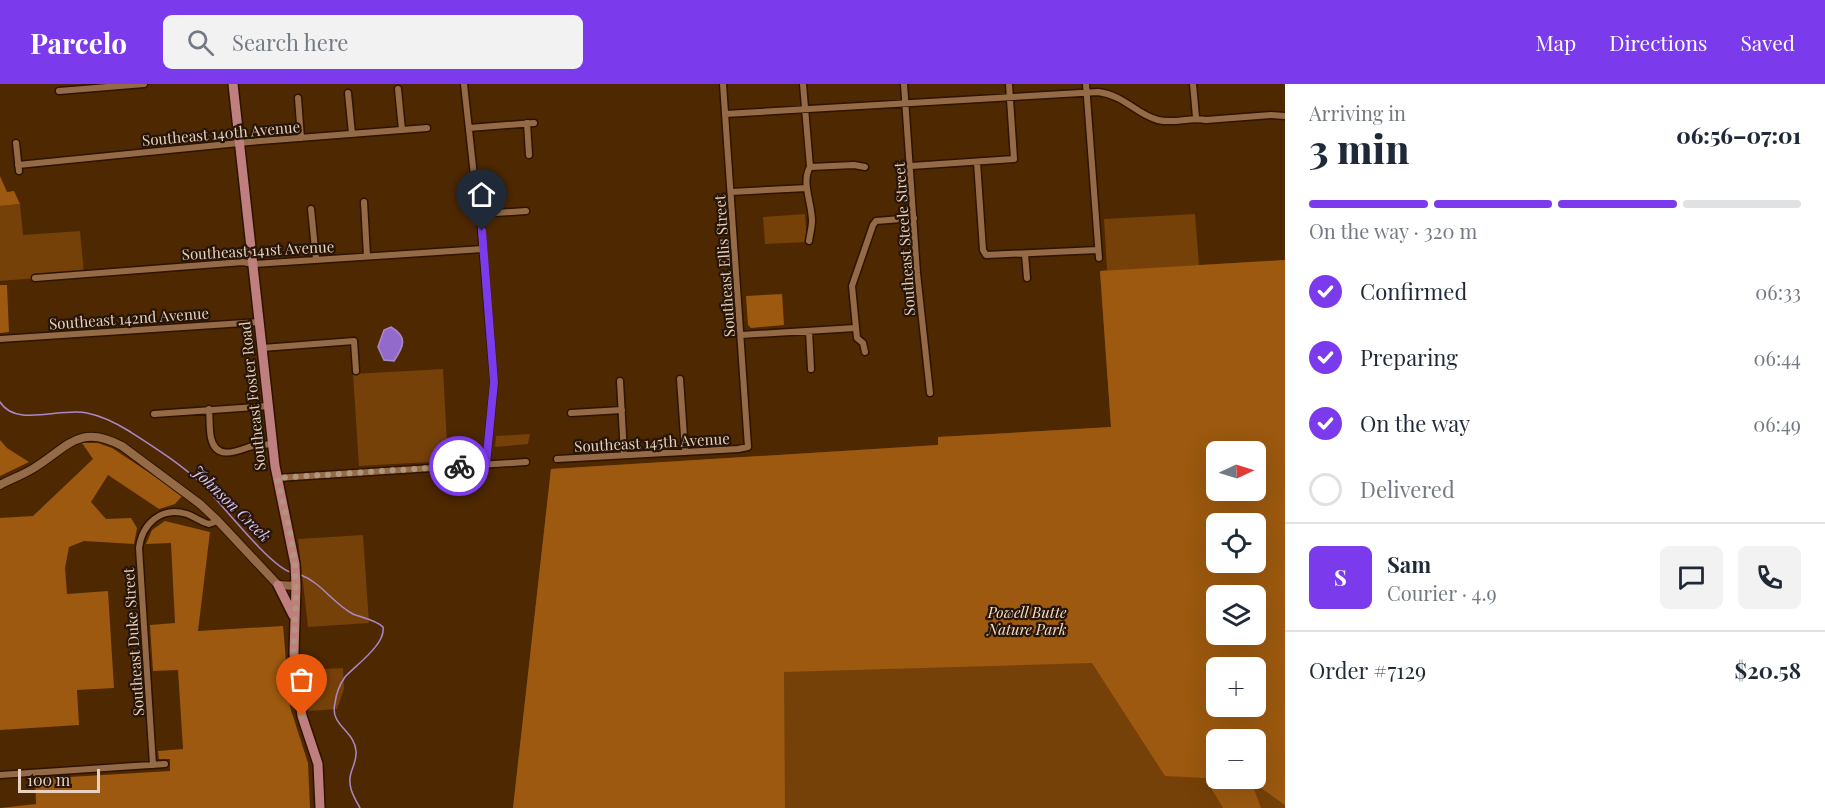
<!DOCTYPE html>
<meta charset="utf-8">
<style>
body{margin:0;font-family:"Playfair Display",serif;background:#f2f2f3;color:#1f2937;height:100vh;display:flex;flex-direction:column;font-size:22px;white-space:nowrap}
*{box-sizing:border-box;margin:0}
p{font-size:20px;color:#747a83}
.icon{flex:none;width:33px;height:33px;fill:none;stroke:currentColor;stroke-width:2;stroke-linecap:round;stroke-linejoin:round}
.map{position:relative;flex:1;overflow:hidden}
.drawer{display:flex;flex-direction:column;background:#fff;width:540px}
.drawer>*{flex:none}
.needle{width:39px;rotate:86deg}
.fabs{position:absolute;left:1206px;top:357px;display:grid;gap:12px}
.fabs a{display:grid;place-items:center;width:60px;height:60px;border-radius:9px;background:#fff;box-shadow:0 6px 24px #0002;font-size:30px}
.scale{position:absolute;left:18px;bottom:15px;width:82px;box-sizing:border-box;padding-left:6px;border:3px solid #e9d1bf;border-top:0;font-size:16px;line-height:21px;white-space:nowrap;color:#e9d1bf;-webkit-text-stroke:4px #271608;paint-order:stroke}
.pin{position:absolute;display:grid;place-items:center;width:51px;height:51px;color:#fff;margin:-62px -26px;border-radius:50% 50% 50% 0;rotate:-45deg;box-shadow:0 0 6px #0007}
.pin .icon{rotate:45deg}
.courier{position:absolute;display:grid;place-items:center;width:60px;height:60px;margin:-30px;border:4px solid #7c3aed;border-radius:50%;background:#fff;color:#222;box-shadow:0 2px 8px #0007}
.head em{font-style:normal;font-weight:800}
.head div{display:flex;flex-direction:column-reverse}
.head{display:flex;align-items:center;justify-content:space-between;height:102px;padding:0 24px}
h1{font-size:39px;font-weight:800;line-height:45px}
.bar{display:grid;grid-template-columns:repeat(4,1fr);gap:9px 6px;align-content:center;height:72px;padding:0 24px}
.bar i{height:8px;border-radius:4px;background:#e0e1e3}
.bar .selected{background:#7c3aed}
.bar p{grid-column:span 4}
.line{display:flex;align-items:center;gap:15px;padding:0 24px;border-top:2px solid #e0e1e3}
.line div{flex:1}
.round{display:grid;place-items:center;flex:none;width:63px;height:63px;border-radius:9px;background:#f2f2f3}
ol{padding:0 24px;list-style:none}
li{display:flex;align-items:center;gap:18px;height:66px}
li p{margin-inline-start:auto}
li .icon{padding:6px;border-radius:50%;background:#7c3aed;color:#fff;stroke-width:4}
li:last-child{color:#747a83}
li i{width:33px;height:33px;border:3px solid #e0e1e3;border-radius:50%}
header{display:flex;align-items:center;gap:36px;box-sizing:border-box;height:84px;padding:0 30px;background:#7c3aed;color:#fff}
header strong{font-size:28px}
nav{display:flex;gap:33px;margin-inline-start:auto;font-size:21px}
.search{width:420px;height:54px;background:#f2f2f3;display:flex;align-items:center;gap:15px;box-sizing:border-box;padding:0 21px;border-radius:9px;color:#747a83;font-size:22px}
main{display:flex;flex:1;min-height:0}
.map>svg:first-child{display:block}
</style>
<header>
<strong>Parcelo</strong>
<div class="search"><svg class="icon" aria-label="search" viewBox="0 0 24 24"><circle cx="10" cy="10" r="6"/><path d="M15 15l6 6"/></svg>Search here</div>
<nav><a>Map</a><a>Directions</a><a>Saved</a></nav>
</header>
<main>
<div class="map">
<svg width="1285" height="724" viewBox="0 0 1285 724">
<rect width="100%" height="100%" fill="#4d2801"/>
<path fill="#754108" fill-rule="evenodd" d="M20,120L23,151L80,147L84,190L0,197V122Z
M805,130L807,158L765,160L763,133Z
M1195,130L1199,181L1285,176V724H513L551,385L938,361V353L1111,343L1100,187L1107,186L1104,135ZM1216,368H1256V406H1216ZM1216,440H1256V478H1216ZM1216,512H1256V550H1216ZM1216,584H1256V622H1216ZM1216,656H1256V694H1216Z
M443,285L448,377L359,382L353,290Z
M530,350L528,360L495,363L496,352Z
M363,451L369,539L308,543L298,455Z
M343,584L344,605L337,625L309,627L304,586Z"/>
<path fill="#9c590f" fill-rule="evenodd" d="M0,92L7,108L14,107L20,120L0,122Z
M1285,176V721L1251,697L1261,724H1223L1205,694L1165,692L1092,579L784,588L785,724H513L551,385L938,361V353L1111,343L1100,187ZM1216,368H1256V406H1216ZM1216,440H1256V478H1216ZM1216,512H1256V550H1216ZM1216,584H1256V622H1216ZM1216,656H1256V694H1216Z
M0,201H7L9,248L0,249Z
M782,210L784,241L751,244L748,241L746,212Z
M0,356L7,364L29,378L0,392Z
M82,359H98L112,364L183,411L175,420L159,425L108,391L91,418L106,435L131,434L137,444L134,460L84,457L69,463L65,484L67,510L108,507L114,604L77,606L79,641L0,646V434L33,432L93,375Z
M165,437L210,448L198,547L283,542L290,623L308,679L310,724H0L36,720L35,695L170,687V675H159L158,667L183,665L178,586L153,587L150,541L175,539L171,459L146,460L152,446Z"/>
<path fill="#916acc" stroke="#ab89c8" stroke-width="1.5" d="M391,243C408,253 404,262 394,277L384,276L378,263L384,246Z"/>
<g fill="none" stroke-linecap="round" stroke-linejoin="round">
<path stroke="#ab89c8" stroke-width="1.5" d="M0,318C16,344 61,323 87,329C102,332 116,339 129,347C154,363 181,380 203,401C222,420 268,480 290,488
M301,491C322,499 333,520 353,530C363,534 376,536 383,543C386,560 356,581 345,593C340,600 336,611 335,619C329,641 355,647 356,667C357,675 353,682 351,689C347,702 354,713 360,724"/>
<defs>
<path id="minor" d="M464,0L475,101L480,130L494,298L486,380
M803,0L810,83C801,98 812,119 812,137C812,143 810,150 809,157
M904,0L917,189L930,309
M1086,0L1099,174
M1193,0L1196,33
M398,5L402,46
M59,7L144,0
M348,9L352,50
M298,14L301,54
M725,30L1098,8C1124,11 1137,31 1158,36C1175,40 1189,33 1206,36L1271,31L1285,32
M527,39L529,71
M469,44L534,39
M16,59L19,87
M977,78L983,166L986,171L1098,166
M18,81L249,58L427,44
M911,82L1014,75L1009,0
M810,83L854,81L865,83
M731,108L807,104
M364,118L367,172
M311,125L316,175
M480,130L526,127
M1025,170L1027,194
M35,194L243,178L253,180L483,165
M809,247L811,285
M741,251L855,244
M0,255L259,238
M262,264L354,257L356,287
M865,268L863,259L857,254L852,202L873,141L876,137L914,134
M680,295L685,367
M620,297L624,371
M209,325C210,334 209,345 211,354C216,376 235,368 249,363C256,361 265,361 273,360
M571,329L622,326
M154,330L269,322
M557,375L738,365L748,363L723,0
M277,394L526,378
M153,681L139,464C142,440 161,422 187,430C195,433 201,438 209,440L218,437
M0,691L165,680"/>
<path id="tertiary" d="M0,401C11,395 23,391 34,384C68,363 79,339 122,362L200,420L218,437L278,501L296,502"/>
<path id="primary" d="M233,0L275,382L295,480L296,502L294,569L297,596L302,632L318,680L320,724
M278,501L293,531"/>
</defs>
<use href="#minor" stroke="#2e1300" stroke-width="9"/>
<use href="#tertiary" stroke="#2e1300" stroke-width="10"/>
<use href="#primary" stroke="#2e1300" stroke-width="12"/>
<use href="#minor" stroke="#956b47" stroke-width="6"/>
<use href="#tertiary" stroke="#956b47" stroke-width="8"/>
<use href="#primary" stroke="#c07f7f" stroke-width="9"/>
</g>
<g fill="none" stroke-linecap="round" stroke-linejoin="round">
<path stroke="#b2967c" stroke-width="6" stroke-dasharray="0 10.8" d="M302,632L294,569L296,510L295,480L290,448L277,394L459,382"/>
<path stroke="#7c3aed" stroke-width="8" d="M459,382L486,380L494,298L482,147"/>
</g>
<g text-anchor="middle" dominant-baseline="central" stroke-width="4.5" stroke-linejoin="round" paint-order="stroke">
<g font-size="15" fill="#e9d1bf" stroke="#271608">
<text transform="translate(221 49) rotate(-5)">Southeast 140th Avenue</text>
<text transform="translate(904 155) rotate(-94)">Southeast Steele Street</text>
<text transform="translate(258 166) rotate(-3)">Southeast 141st Avenue</text>
<text transform="translate(724 182) rotate(-94)">Southeast Ellis Street</text>
<text transform="translate(129 234) rotate(-4)">Southeast 142nd Avenue</text>
<text transform="translate(252 312) rotate(-96)">Southeast Foster Road</text>
<text transform="translate(652 358) rotate(-3)">Southeast 145th Avenue</text>
<text transform="translate(133 558) rotate(-94)">Southeast Duke Street</text>
</g>
<g font-size="15" font-style="italic" fill="#f6dfcc" stroke="#271608">
<text x="1027" y="528">Powell Butte<tspan x="1027" dy="17">Nature Park</tspan></text>
</g>
<g font-size="16" font-style="italic" fill="#d7c6f8" stroke="#271608">
<text transform="translate(232 419) rotate(44)">Johnson Creek</text>
</g>
</g>
</svg>
<div class="fabs">
<a><svg class="needle" viewBox="-14 -14 28 28"><path d="M0-13l5 13h-10z" fill="#e53935"/><path d="M0 13l5-13h-10z" fill="#747a83"/></svg></a>
<a><svg class="icon" aria-label="locate" viewBox="0 0 24 24"><circle cx="12" cy="12" r="6"/><path d="M12 2v4M12 18v4M2 12h4M18 12h4"/></svg></a>
<a><svg class="icon" aria-label="layers" viewBox="0 0 24 24"><path d="M12 4l9 5-9 5-9-5zM3 14l9 5 9-5"/></svg></a>
<a>+</a>
<a>−</a>
</div>
<div class="scale">100 m</div>
<div class="pin" style="left:302px;top:632px;background:#ea580c"><svg class="icon" aria-label="bag" viewBox="0 0 24 24"><path d="M5 8h14l-1 12H6zM9 8a3 3 0 0 1 6 0"/></svg></div>
<div class="pin" style="left:482px;top:147px;background:#1f2937"><svg class="icon" aria-label="home" viewBox="0 0 24 24"><path d="M3 11l9-7 9 7M6 9v11h12V9"/></svg></div>
<div class="courier" style="left:459px;top:382px"><svg class="icon" aria-label="bike" viewBox="0 0 24 24"><circle cx="6" cy="16" r="4"/><circle cx="18" cy="16" r="4"/><path d="M6 16l4-8h5l3 8M10 8l3 8H6M13 5h3"/></svg></div>
</div>
<section class="drawer">
<div class="head"><div><h1>3 min</h1><p>Arriving in</p></div><em>06:56–07:01</em></div>
<div class="bar"><i class="selected"></i><i class="selected"></i><i class="selected"></i><i></i><p>On the way · 320 m</p></div>
<ol>
<li><svg class="icon" aria-label="check" viewBox="0 0 24 24"><path d="M5 12l5 5 9-10"/></svg>Confirmed<p>06:33</p></li>
<li><svg class="icon" aria-label="check" viewBox="0 0 24 24"><path d="M5 12l5 5 9-10"/></svg>Preparing<p>06:44</p></li>
<li><svg class="icon" aria-label="check" viewBox="0 0 24 24"><path d="M5 12l5 5 9-10"/></svg>On the way<p>06:49</p></li>
<li><i></i>Delivered</li>
</ol>
<div class="line" style="height:108px"><b class="round" style="background:#7c3aed;color:#fff">S</b><div><b>Sam</b><p>Courier · 4.9</p></div><a class="round"><svg class="icon" aria-label="chat" viewBox="0 0 24 24"><path d="M4 5h16v11H9l-5 4z"/></svg></a><a class="round"><svg class="icon" aria-label="phone" viewBox="0 0 24 24"><path d="M5 4h4l2 5-3 2q2 4 5 5l2-3 5 2v4C11 20 4 13 5 4z"/></svg></a></div>
<div class="line" style="height:78px"><div>Order #7129</div><b>$20.58</b></div>
</section>
</main>
